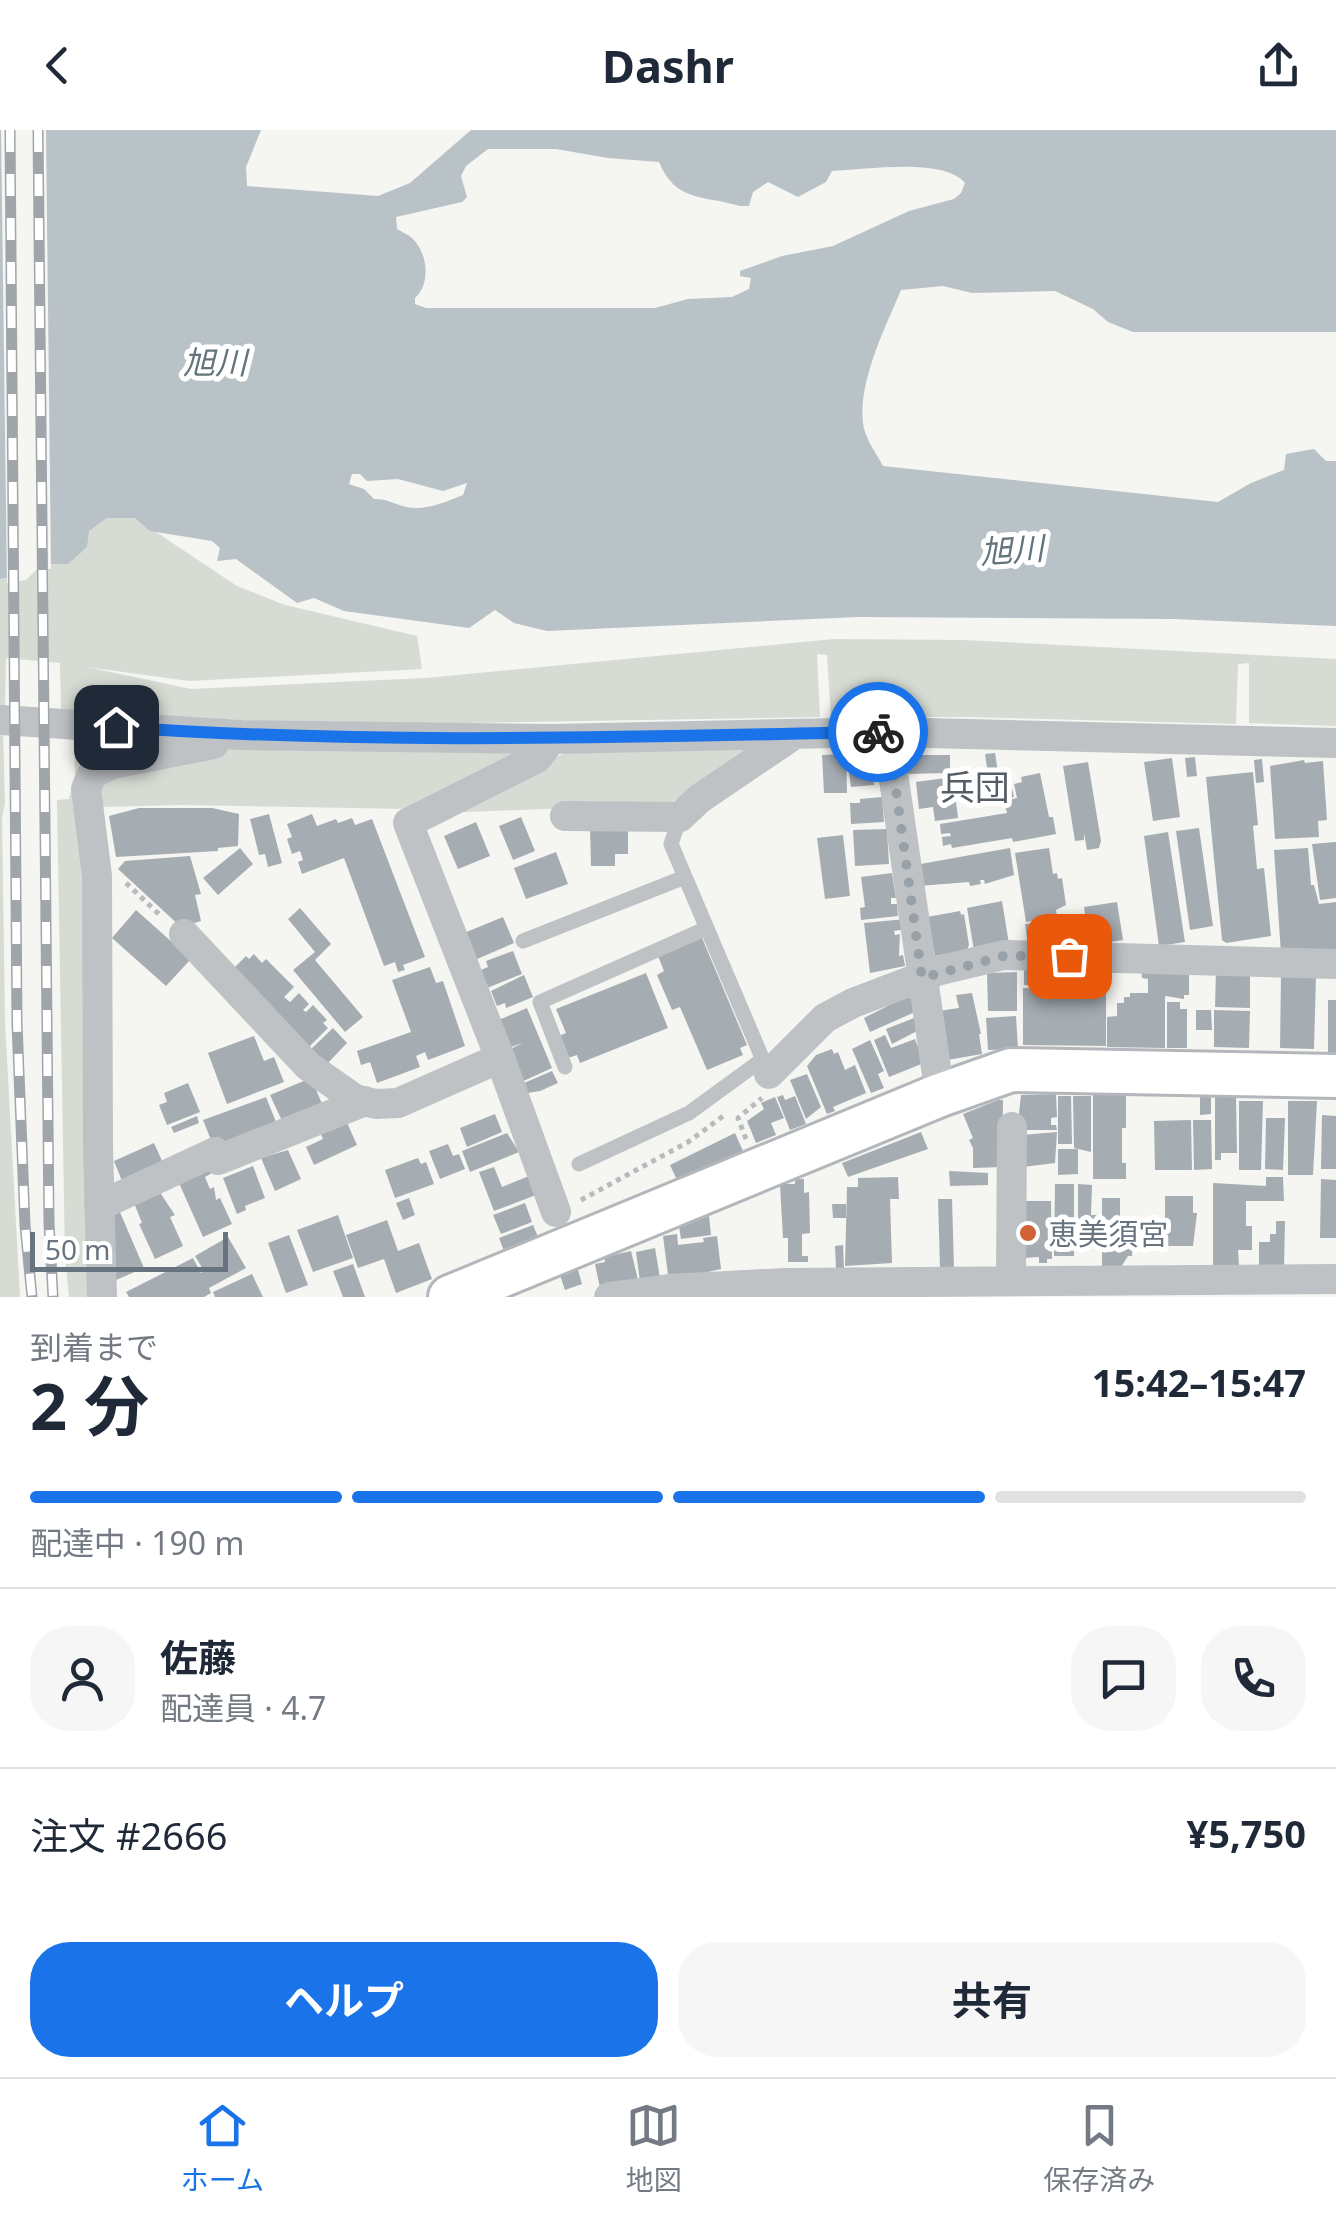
<!DOCTYPE html>
<html lang="ja">
<meta charset="utf-8">
<style>
body{margin:0;font-family:"Noto Sans","Noto Sans JP",sans-serif;background:#f6f6f7;color:#1f2937;height:100vh;display:flex;flex-direction:column;font-size:38px;white-space:nowrap}
*{box-sizing:border-box;margin:0}
p{font-size:32px;color:#747a83}
.icon{flex:none;width:55px;height:55px;fill:none;stroke:currentColor;stroke-width:2;stroke-linecap:round;stroke-linejoin:round}
.map{position:relative;height:1167px;overflow:hidden}
.panel{display:flex;flex-direction:column;background:#fff;flex:1}
.panel>*{flex:none}
.scale{position:absolute;left:30px;bottom:25px;width:198px;box-sizing:border-box;padding-left:10px;border:5px solid #677480;border-top:0;font-size:28px;line-height:35px;white-space:nowrap;color:#677480;-webkit-text-stroke:8px #fff;paint-order:stroke}
.pin{position:absolute;display:grid;place-items:center;width:85px;height:85px;color:#fff;margin:-42px;border-radius:20px;box-shadow:0 5px 15px #0006}
.courier{position:absolute;display:grid;place-items:center;width:100px;height:100px;margin:-50px;border:8px solid #1a73e8;border-radius:50%;background:#fff;color:#222;box-shadow:0 2px 12px #0007}
.summary em{font-style:normal;font-weight:700}
.summary div{display:flex;flex-direction:column-reverse}
.summary{display:flex;align-items:center;justify-content:space-between;height:170px;padding:0 30px}
h1{font-size:65px;font-weight:700;line-height:75px}
.bar{display:grid;grid-template-columns:repeat(4,1fr);gap:15px 10px;align-content:center;height:120px;padding:0 30px}
.bar i{height:12px;border-radius:8px;background:#e0e1e3}
.bar .active{background:#1a73e8}
.bar p{grid-column:span 4}
.line{display:flex;align-items:center;gap:25px;padding:0 30px;border-top:2px solid #e0e1e3}
.line div{flex:1}
.round{display:grid;place-items:center;flex:none;width:105px;height:105px;border-radius:40px;background:#f6f6f7}
.button{display:flex;gap:20px;margin-top:auto;padding:20px 30px}
.button a{flex:1;height:115px;border-radius:40px;background:#1a73e8;color:#fff;font-size:40px;font-weight:700;line-height:115px;text-align:center}
.button a+a{background:#f6f6f7;color:#1f2937}
header{display:flex;justify-content:space-between;align-items:center;height:130px;padding:0 30px;background:#fff;font-size:45px;font-weight:700}
.tab-bar{display:flex;justify-content:space-around;align-items:center;height:140px;border-top:2px solid #e0e1e3;background:#fff;font-size:28px;color:#747a83}
.tab-bar a{display:grid;justify-items:center;gap:5px}
.tab-bar .active{color:#1a73e8}
.map>svg:first-child{display:block}
</style>
<header><svg class="icon" aria-label="back" viewBox="0 0 24 24"><path d="M15 5l-7 7 7 7"/></svg>Dashr<svg class="icon" aria-label="share" viewBox="0 0 24 24"><path d="M12 15V3M7 8l5-5 5 5M5 13v7h14v-7"/></svg></header>
<div class="map">
<svg width="1336" height="1167" viewBox="0 0 1336 1167">
<rect width="100%" height="100%" fill="#f5f5f2"/>
<path fill="#d6dbd3" d="M107,388H135L237,456L285,475L417,506L422,539L189,551L87,537L191,559L426,548L834,509L963,510L1336,529V596L1249,593V533L1238,534L1236,594L969,587H831L827,525L817,524L820,587L340,595L61,581L60,533L6,528L5,582H0V449L24,445Z
M0,602H3L5,673L2,688L5,893L20,1167H0Z
M63,608L210,611L92,633L88,961L83,962L92,1167H69L65,1127L57,670L69,669L75,645L74,610Z
M770,613L669,674L444,683L573,619Z
M226,617L529,621L408,679L181,675L100,677L101,647Z"/>
<path fill="#b9c2c7" fill-rule="evenodd" d="M0,0H261L246,37L247,56L378,66L410,53L471,0H1336V202H1133L1108,192L1093,179L1055,161L972,163L943,156L901,160C885,198 858,252 863,293C864,307 876,323 883,336L1218,372L1251,353L1284,340L1286,324L1314,319L1326,331H1336V496L1175,489L859,487L547,501L514,493L495,480L469,498L344,481L314,468L297,473L236,429L217,431L220,418L212,411L150,401L135,388H107L89,401L87,417L68,434H35L24,445L0,449ZM488,19H556L608,28L659,32C676,73 704,65 740,76H749L753,62L768,52L798,67L826,52L832,41C866,40 943,27 965,53L961,63L954,69L909,81L833,116L782,126L740,141V146L751,148L749,159L732,167L688,169L655,178H426L415,174V168C431,154 428,123 412,108C407,104 402,102 397,99L396,87L462,72L467,67L461,46L466,36ZM352,344H360L367,351L398,349L443,361L467,353L463,365C445,372 426,381 406,377C394,374 388,369 374,369L364,359L349,354Z"/>
<path fill="#f5f5f2" d="M1,0H46L51,439H37L26,450L7,453Z"/>
<path fill="#a6adb2" d="M995,623L999,649L989,651L985,624Z
M846,624L847,663H824L822,625Z
M871,624L874,655L851,657L847,627Z
M906,625H950V643L906,644Z
M1195,627L1197,646L1187,647L1185,628Z
M1172,628L1180,687L1153,691L1144,632Z
M1262,629L1264,652L1256,653L1254,630Z
M1304,630L1305,633L1323,631L1327,690L1318,691L1319,707L1275,709L1270,636Z
M1088,632L1101,711L1099,718L1087,720L1084,703V710L1075,711L1063,636Z
M1008,641L1014,667L1005,669L999,643Z
M1253,642L1258,695L1253,696L1257,739L1264,738L1271,806L1226,813L1222,810L1206,647Z
M1040,643L1049,687H1053L1056,704L1013,712L1012,708L952,718L951,714L943,716L942,707L951,706L950,703L941,704L940,694L1007,683L1004,671L1017,668L1014,654L1022,652L1021,647Z
M953,647L958,688L935,691L933,677L919,679L916,652Z
M882,667L884,692L851,694L850,673H860V669Z
M139,678H212L239,684L238,716L218,718V721L116,727L109,686Z
M269,684L282,733L268,737L265,724L259,725L250,689Z
M312,684L317,696L336,689L338,693L352,688L355,695L372,689L425,827L403,835L405,840L398,842L395,832L384,836L344,728L302,744L298,732L303,730L300,721L292,724L287,709L292,707L287,694Z
M521,687L535,721L513,730L499,696Z
M476,692L490,726L458,739L444,706Z
M628,698V724H615V736H591L590,699Z
M1199,698L1213,796L1190,800L1176,701Z
M887,699L889,734L855,736L853,700Z
M1168,702L1185,812L1159,816L1144,706Z
M843,705L850,766L825,769L817,708Z
M1336,712V768L1320,770L1312,714Z
M240,718L253,734L218,765L203,748Z
M1010,718L1014,745L985,754L984,750H980L981,754L970,756L969,752L919,756L915,735Z
M1049,718L1053,744L1057,743L1058,749L1062,748L1066,775L1056,780L1057,787L1026,792L1015,723Z
M1308,718L1311,755H1314L1319,774L1336,772V820L1281,824L1274,720Z
M556,722L568,754L526,769L514,738Z
M190,726L201,764L195,765L201,791L181,797L118,739L125,731Z
M892,743L896,768H891V774H897L898,786L861,790L860,778L865,777L861,747Z
M1002,771L1009,814L974,821L967,778Z
M1117,772L1123,810L1089,815L1084,777Z
M300,778L331,814L315,830L363,887L345,902L293,840L315,822L288,789Z
M136,780L191,829L166,856L112,808Z
M960,781L961,785L964,784L969,815L967,820L935,826L927,787Z
M503,787L514,813L475,830L464,803Z
M1071,788L1074,809L1028,816L1025,794Z
M906,789L907,799L894,801L895,805L900,804L899,826L903,825L905,836L870,843L864,793Z
M702,808L747,915L740,918L743,925L707,940L680,877L672,880L657,845L664,841L658,826Z
M513,821L522,844L487,858L481,840L488,837L486,831Z
M254,824L262,833L266,829L294,857L284,867L290,872L299,863L309,874L303,880L306,882L313,875L327,890L323,893L328,898L308,918L233,839L246,826L249,829Z
M430,837L436,853L443,851L465,916L428,930L425,922L416,926L420,937L377,953L370,932L361,935L357,921L411,902L392,850Z
M1024,837L1084,839V857L1024,855Z
M1141,837L1189,838V865H1184V869L1165,866V918L1107,917V887L1117,886V873H1124V867H1130V863H1148V849L1142,848Z
M1216,840L1250,841V878L1215,877Z
M1017,842V881H988L987,843Z
M646,843L668,898L580,933L577,925L568,928L559,906L566,903L556,879Z
M1090,844H1106V916L1023,915V858L1090,859Z
M524,845L533,867L506,878L505,873L497,876L491,861Z
M1281,845L1316,846L1314,919L1280,918Z
M972,863L981,904H979L982,924L947,930L939,881L959,878L956,865Z
M907,866L915,870V882L870,902L864,888Z
M1328,870H1336V922H1328Z
M1167,872H1180V879H1187V918H1167Z
M527,878L552,938L517,954L508,920L523,913L505,919L494,892Z
M1196,880H1211L1212,900H1196Z
M1214,880L1250,881L1249,918L1214,917Z
M1016,886L1018,919L988,920L986,888Z
M914,888L919,900L892,914L886,899Z
M333,898L347,913L325,936L310,920Z
M885,905L891,918L915,909L924,933L889,947L874,910Z
M254,906L264,931L274,927L284,952L227,974L208,923Z
M870,910L884,941L878,944L884,958L871,963L852,919Z
M832,919L834,924L838,922L845,940L855,935L866,963L833,977L835,981L827,984L807,936L816,925Z
M552,941L558,953L540,961L521,964L517,956Z
M807,944L821,977L806,989L790,950Z
M311,948L323,976L283,993L270,965Z
M188,953L200,982L167,995L159,975L167,972L164,963Z
M1056,964L1057,987L1051,988V995H1056L1057,1000H1023L1018,992L1021,965Z
M783,965L785,970L795,966L806,994L790,1000L777,967Z
M1093,965H1126V998H1122V1033H1126V1049H1093Z
M1058,966H1071L1072,1014H1058Z
M1073,966H1091V1022L1074,1018Z
M1211,966V984L1200,985V967Z
M266,967L278,997L223,1018L219,1007L211,1010L203,990Z
M775,967L784,988L771,993L776,1005L756,1013L747,991L764,979L761,973Z
M1215,967H1236L1237,1023H1221V1030H1215Z
M998,970H1003L1002,1037L973,1038V1018L969,1010L973,1008L963,984Z
M1239,971H1263L1261,1040H1239Z
M1288,971H1317L1313,1045H1288Z
M495,984L502,1002L467,1017L460,998Z
M1322,985L1336,986V1039H1321Z
M197,986L199,993L174,1003L171,997Z
M344,986L357,1015L314,1035L306,1017L323,1009L318,998Z
M1266,988H1285L1283,1040L1265,1039Z
M1191,990L1192,1040H1155L1154,991Z
M1193,990H1211L1212,1039L1194,1040Z
M921,1002L928,1019L848,1047L842,1033Z
M1057,1002L1055,1033L1023,1037L1022,1005Z
M507,1003L519,1022L470,1042L462,1021Z
M735,1003L743,1021L677,1050L670,1035Z
M154,1013L163,1033L122,1051L114,1031Z
M448,1014L453,1026L459,1024L465,1039L440,1049L429,1021Z
M1058,1019H1078V1044L1058,1045Z
M288,1020L301,1049L275,1061L261,1028Z
M418,1028L421,1034L426,1032L434,1054L395,1068L385,1040Z
M253,1036L265,1068L245,1076L246,1080L237,1084L223,1048Z
M494,1037L502,1057L529,1046L536,1065L494,1081L479,1042Z
M209,1039L212,1043L205,1047L210,1059L214,1057L216,1070L220,1068L232,1094L203,1107L179,1053Z
M949,1041L988,1043V1055L950,1056Z
M898,1047L899,1069H890L892,1133L845,1136L847,1057H858V1048Z
M1266,1047H1283L1284,1071H1246V1096H1252V1120H1238L1239,1135H1213V1053L1266,1056Z
M795,1049H804V1063L809,1062L810,1103L802,1104V1126H808V1132H788V1108H783L780,1054H795Z
M1321,1049L1336,1050V1108H1320Z
M1055,1054H1074V1126H1054Z
M1078,1054L1092,1055L1091,1085H1099V1112H1084L1085,1106H1078Z
M159,1061L175,1085L170,1087L183,1116L155,1129L139,1094L142,1093L134,1073Z
M1165,1066H1193V1083H1197L1193,1116H1165Z
M409,1068L415,1085L403,1090L396,1073Z
M1102,1068H1120V1092H1128V1108H1133L1132,1126H1128L1121,1137H1102Z
M938,1069H952L954,1138H940Z
M1019,1071H1051L1052,1129H1047V1133H1039V1127L1024,1128Z
M525,1073L532,1092L501,1104L493,1085Z
M832,1074H846V1088H833Z
M119,1080L144,1138L116,1150L107,1086Z
M338,1085L353,1128L313,1142L297,1100Z
M709,1086L711,1105L681,1109L679,1096Z
M387,1090L398,1121L419,1113L432,1149L396,1163L384,1129L358,1138L346,1105Z
M1276,1091H1285L1284,1137H1259V1112H1270V1104H1276Z
M533,1095L538,1107L504,1121L499,1108Z
M677,1104L678,1115L704,1112L703,1108L717,1106L721,1139L690,1146V1143L668,1145L663,1106Z
M289,1105L308,1155L286,1163L268,1113Z
M228,1107L246,1138L209,1158L211,1163L204,1167H129L126,1162L193,1128L201,1143L204,1141L195,1126Z
M843,1115L844,1139H836L835,1116Z
M655,1118L660,1148L640,1151L636,1122Z
M631,1121L638,1150L600,1158L595,1134L605,1132L604,1127Z
M353,1134L365,1167H343L333,1141Z
M578,1140L582,1154L565,1160L560,1145Z
M252,1144L263,1167H215L213,1162Z"/>
<g fill="none" stroke-linecap="round" stroke-linejoin="round">
<defs>
<path id="secondary" d="M450,1167L940,965L1011,940L1336,946"/>
</defs>
<use href="#secondary" stroke="#b3b7bb" stroke-width="48"/>
<path stroke="#b8bbbd" stroke-width="5" stroke-dasharray="5 5" stroke-linecap="butt" d="M126,753L162,787
M746,1009L738,988L762,968
M581,1070L688,1012L726,984"/>
<path stroke="#bec2c5" stroke-width="15" d="M680,687L671,714L769,944
M523,811L685,747
M565,937L540,872L707,798
M579,1034L689,983L763,929"/>
<path stroke="#bec2c5" stroke-width="30" d="M0,590L241,605L552,609L887,602L1336,613
M887,602L940,965
M552,609L537,628L408,693L500,928L556,1082
M565,686L680,687L699,669L795,604
M184,804L308,936L355,969L376,974L398,973L500,928
M769,944L825,888L853,873L937,841L1004,825L1336,834
M99,1076L215,1022L218,1030L365,971
M1011,1150L1012,997
M102,1167L98,1016L97,746L86,659L92,644L112,634L214,614
M609,1167L669,1159L785,1153L1336,1149"/>
<use href="#secondary" stroke="#fff" stroke-width="42"/>
<defs>
<path id="rail" d="M10,0L17,893L25,1095L32,1167
M38,0L49,1093L53,1167"/>
</defs>
<use href="#rail" stroke="#a0a5aa" stroke-width="11"/>
<use href="#rail" stroke="#fff" stroke-width="8" stroke-dasharray="22" stroke-linecap="butt"/>
</g>
<g fill="none" stroke-linecap="round" stroke-linejoin="round">
<path stroke="#99a1a8" stroke-width="10" stroke-dasharray="0 18" d="M878,602H888L922,848L1004,826H1069"/>
<path stroke="#1a73e8" stroke-width="12" d="M116,597C370,615 624,607 878,602"/>
</g>
<circle fill="#d16136" stroke="#fff" stroke-width="4" cx="1028" cy="1103" r="10"/>
<g text-anchor="middle" dominant-baseline="central" stroke-width="10" stroke-linejoin="round" paint-order="stroke">
<g font-size="30" fill="#677480" stroke="#fff" text-anchor="start">
<text x="1048" y="1103">恵美須宮</text>
</g>
<g font-size="32" font-style="italic" fill="#63747d" stroke="#fff">
<text x="215" y="231">旭川</text>
<text transform="translate(1012 419) rotate(-4)">旭川</text>
</g>
<g font-size="35" fill="#545d66" stroke="#fff">
<text x="975" y="656">兵団</text>
</g>
</g>
</svg>
<div class="scale">50 m</div>
<div class="pin" style="left:1069px;top:826px;background:#ea580c"><svg class="icon" aria-label="bag" viewBox="0 0 24 24"><path d="M5 8h14l-1 12H6zM9 8a3 3 0 0 1 6 0"/></svg></div>
<div class="pin" style="left:116px;top:597px;background:#1f2937"><svg class="icon" aria-label="home" viewBox="0 0 24 24"><path d="M3 11l9-7 9 7M6 9v11h12V9"/></svg></div>
<div class="courier" style="left:878px;top:602px"><svg class="icon" aria-label="bike" viewBox="0 0 24 24"><circle cx="6" cy="16" r="4"/><circle cx="18" cy="16" r="4"/><path d="M6 16l4-8h5l3 8M10 8l3 8H6M13 5h3"/></svg></div>
</div>
<section class="panel">
<div class="summary"><div><h1>2 分</h1><p>到着まで</p></div><em>15:42–15:47</em></div>
<div class="bar"><i class="active"></i><i class="active"></i><i class="active"></i><i></i><p>配達中 · 190 m</p></div>
<div class="line" style="height:180px"><a class="round"><svg class="icon" aria-label="person" viewBox="0 0 24 24"><circle cx="12" cy="8" r="4"/><path d="M4 21q1-7 8-7t8 7"/></svg></a><div><b>佐藤</b><p>配達員 · 4.7</p></div><a class="round"><svg class="icon" aria-label="chat" viewBox="0 0 24 24"><path d="M4 5h16v11H9l-5 4z"/></svg></a><a class="round"><svg class="icon" aria-label="phone" viewBox="0 0 24 24"><path d="M5 4h4l2 5-3 2q2 4 5 5l2-3 5 2v4C11 20 4 13 5 4z"/></svg></a></div>
<div class="line" style="height:130px"><div>注文 #2666</div><b>¥5,750</b></div>
<div class="button"><a>ヘルプ</a><a>共有</a></div>
</section>
<nav class="tab-bar">
<a class="active"><svg class="icon" aria-label="home" viewBox="0 0 24 24"><path d="M3 11l9-7 9 7M6 9v11h12V9"/></svg>ホーム</a>
<a><svg class="icon" aria-label="map" viewBox="0 0 24 24"><path d="M3 6l6-2 6 2 6-2v14l-6 2-6-2-6 2zM9 4v14M15 6v14"/></svg>地図</a>
<a><svg class="icon" aria-label="saved" viewBox="0 0 24 24"><path d="M7 4h10v16l-5-4-5 4z"/></svg>保存済み</a>
</nav>
